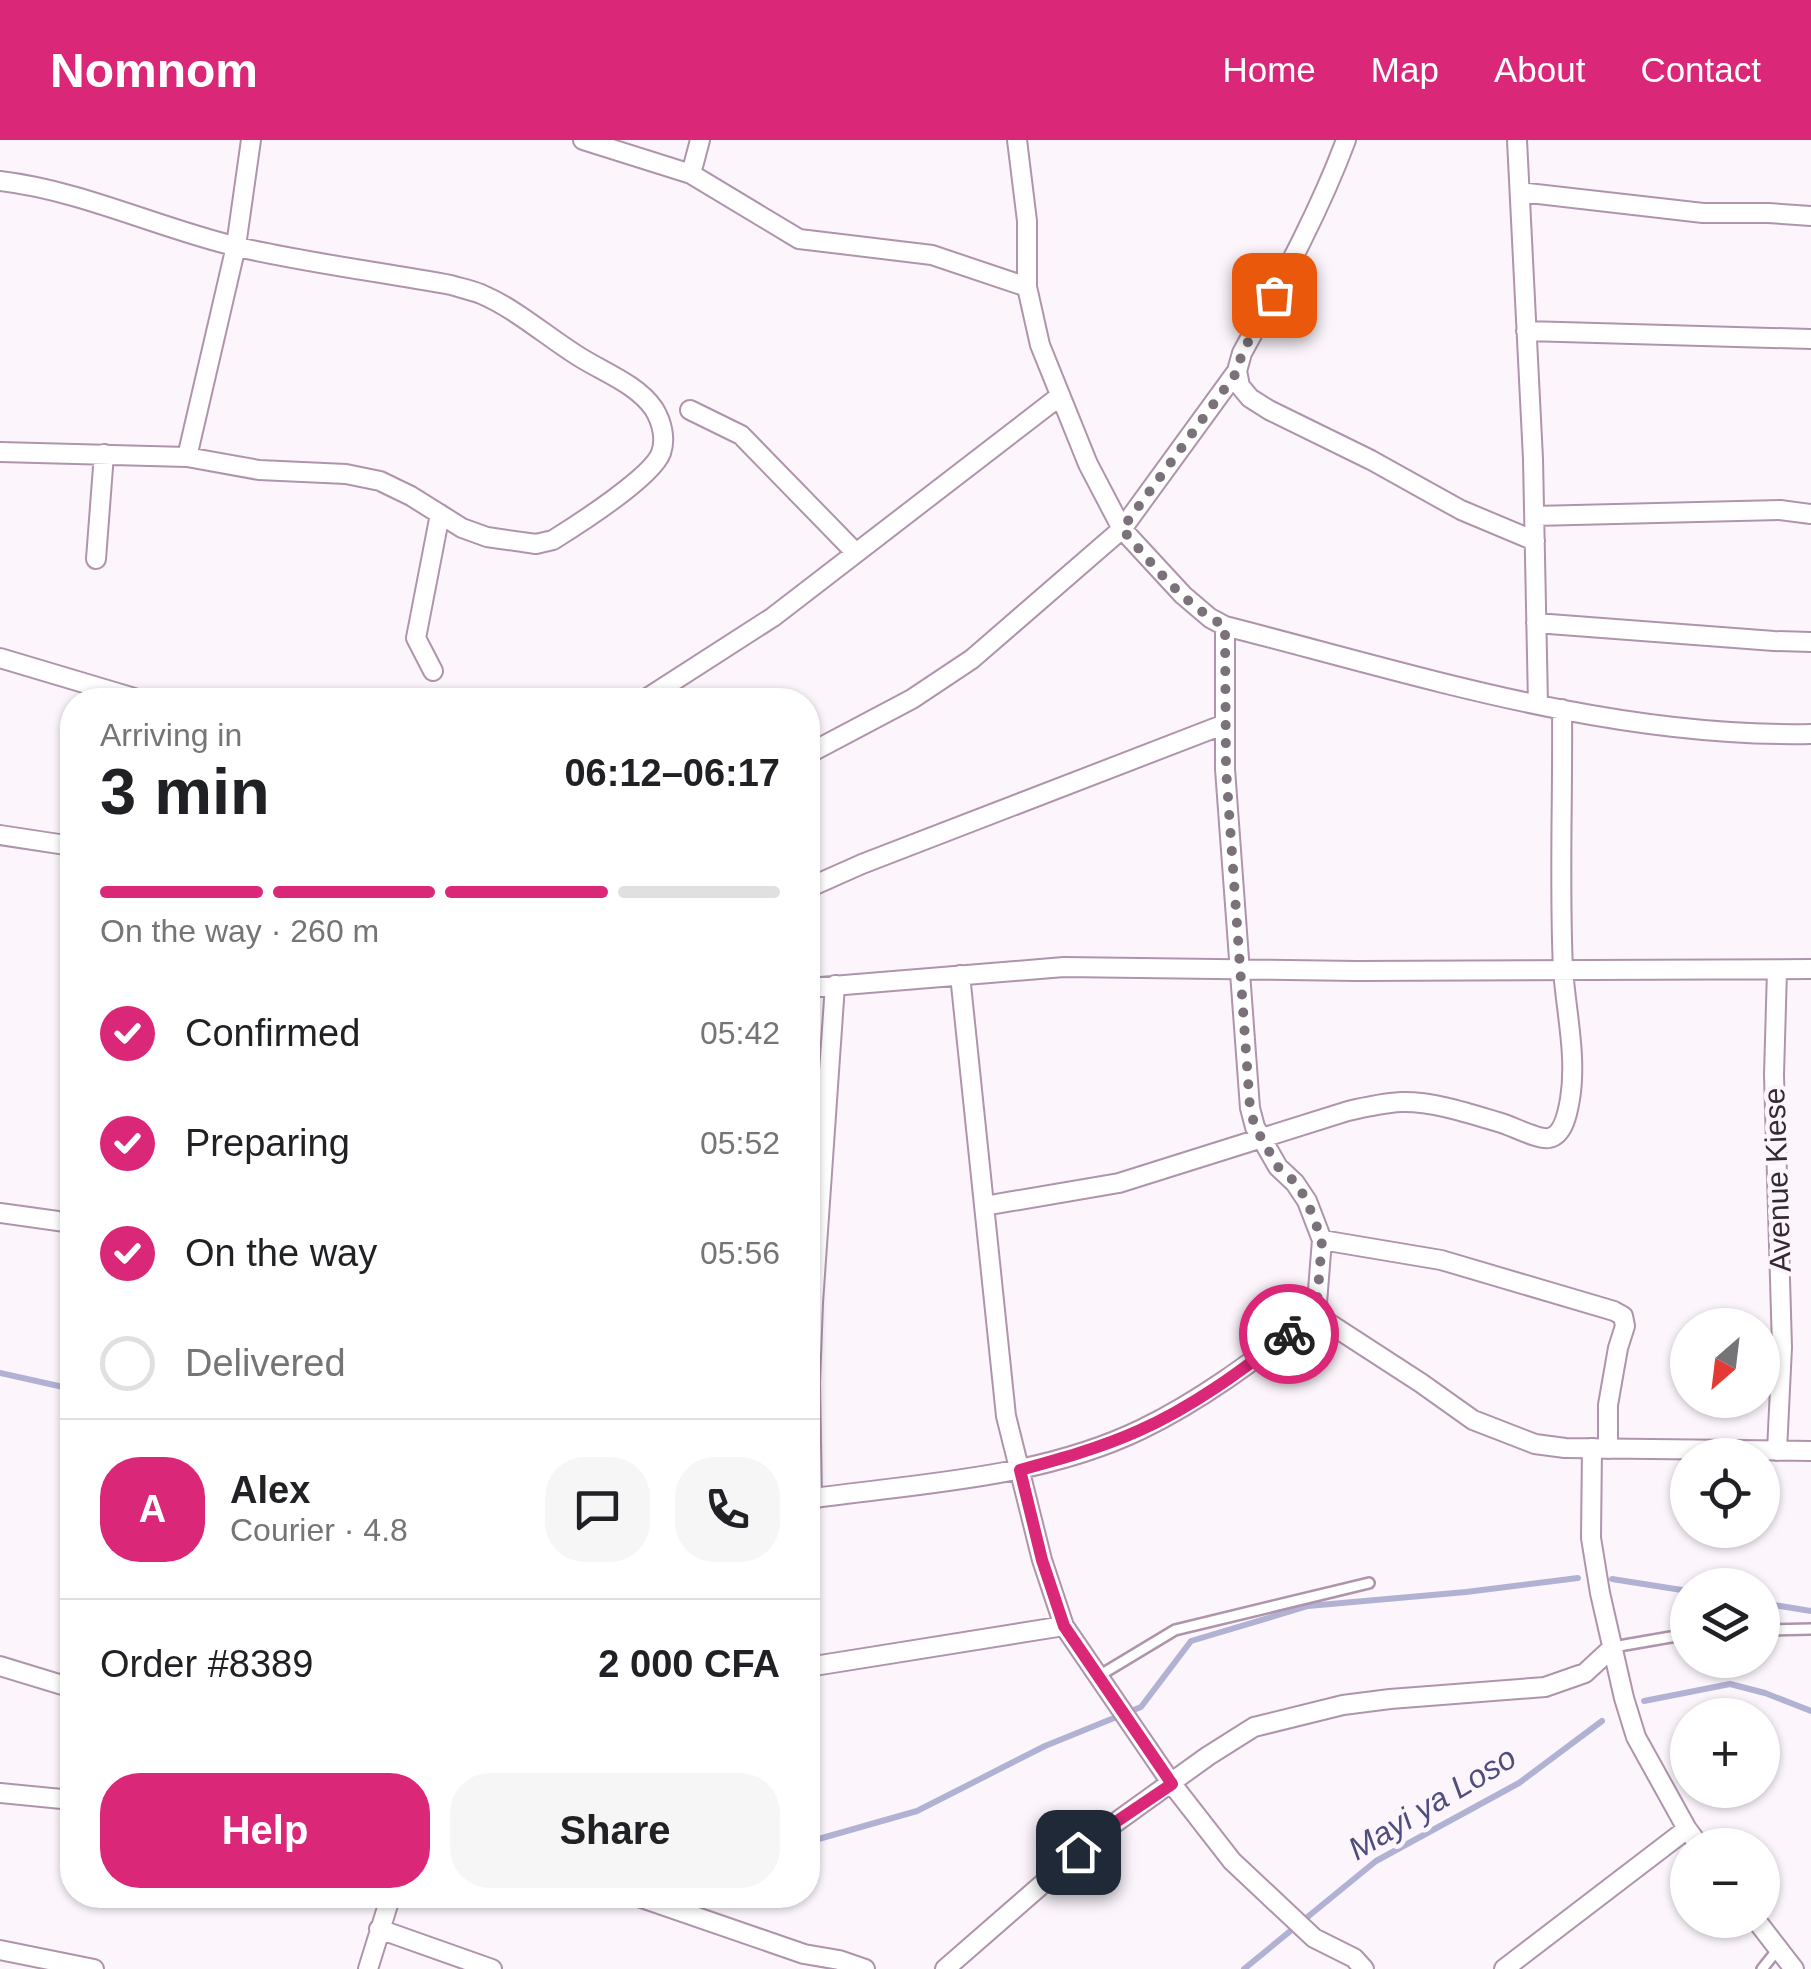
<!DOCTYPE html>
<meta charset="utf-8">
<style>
body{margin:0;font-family:Helvetica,sans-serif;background:#f6f6f6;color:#202124;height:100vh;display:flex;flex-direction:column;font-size:38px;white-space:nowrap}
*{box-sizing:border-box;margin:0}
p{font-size:32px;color:#757577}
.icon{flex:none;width:55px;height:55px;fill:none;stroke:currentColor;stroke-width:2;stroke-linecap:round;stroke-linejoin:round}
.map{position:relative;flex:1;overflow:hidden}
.sheet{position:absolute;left:60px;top:548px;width:760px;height:1220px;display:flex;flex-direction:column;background:#fff;border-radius:40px;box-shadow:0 2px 8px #0004}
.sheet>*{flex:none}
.needle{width:65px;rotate:208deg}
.tools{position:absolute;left:1670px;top:1168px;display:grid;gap:20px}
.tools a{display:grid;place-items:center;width:110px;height:110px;border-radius:50%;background:#fff;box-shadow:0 2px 8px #0004;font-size:50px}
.pin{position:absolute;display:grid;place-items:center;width:85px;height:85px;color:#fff;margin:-42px;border-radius:20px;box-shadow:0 5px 15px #0006}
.courier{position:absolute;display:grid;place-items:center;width:100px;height:100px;margin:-50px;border:8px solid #db2777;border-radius:50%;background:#fff;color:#222;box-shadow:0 2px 12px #0007}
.headline em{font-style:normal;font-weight:600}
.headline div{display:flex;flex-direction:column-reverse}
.headline{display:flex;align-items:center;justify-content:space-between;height:170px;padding:0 40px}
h1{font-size:65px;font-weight:600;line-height:75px}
.bar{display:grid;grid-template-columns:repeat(4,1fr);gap:15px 10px;align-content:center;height:120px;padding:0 40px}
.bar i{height:12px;border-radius:8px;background:#e0e0e0}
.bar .on{background:#db2777}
.bar p{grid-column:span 4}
.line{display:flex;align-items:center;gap:25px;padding:0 40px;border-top:2px solid #e0e0e0}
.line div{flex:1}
.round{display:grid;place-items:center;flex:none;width:105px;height:105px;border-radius:40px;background:#f6f6f6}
ol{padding:0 40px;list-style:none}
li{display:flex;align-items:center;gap:30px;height:110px}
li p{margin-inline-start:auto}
li .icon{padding:10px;border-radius:50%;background:#db2777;color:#fff;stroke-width:4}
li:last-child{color:#757577}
li i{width:55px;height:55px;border:5px solid #e0e0e0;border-radius:50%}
.primary-button{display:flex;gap:20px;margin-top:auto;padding:20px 40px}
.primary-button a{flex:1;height:115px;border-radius:40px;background:#db2777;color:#fff;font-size:40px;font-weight:600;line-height:115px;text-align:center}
.primary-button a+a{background:#f6f6f6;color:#202124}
header{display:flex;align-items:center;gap:60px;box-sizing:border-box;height:140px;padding:0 50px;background:#db2777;color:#fff}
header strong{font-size:48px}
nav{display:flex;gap:55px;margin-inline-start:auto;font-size:35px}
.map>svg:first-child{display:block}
</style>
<header>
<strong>Nomnom</strong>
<nav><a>Home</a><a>Map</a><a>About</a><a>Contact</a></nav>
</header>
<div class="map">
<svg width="1811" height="1829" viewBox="0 0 1811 1829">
<rect width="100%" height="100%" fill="#fcf6fc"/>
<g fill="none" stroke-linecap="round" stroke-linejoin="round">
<path stroke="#b1b2d3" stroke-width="6" d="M0,1233L72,1249
M1612,1439L1688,1451
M1762,1463L1811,1471
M1644,1561L1730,1544L1765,1553L1811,1571
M808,1702L917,1671L1045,1606L1141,1567L1191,1501L1308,1466L1466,1452L1578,1438
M1244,1829L1376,1721L1519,1643L1602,1581"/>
<defs>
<path id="service" d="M1762,1490L1811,1489
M1613,1507L1688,1494
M1097,1537L1175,1490L1369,1443
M1762,1829L1778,1809"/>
<path id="minor" d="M583,0L691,34L799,99L932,115L1027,147
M1017,0L1027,81V147L1040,205L1088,324L1122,389L1183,455L1210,478L1225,486C1417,535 1610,598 1811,594
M1346,0C1318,75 1280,143 1242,213L1237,231L1240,246L1250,258L1269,270L1371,320L1461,370L1535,401
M1517,0L1533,319L1538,564
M691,34L700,0
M0,41C83,51 158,88 238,107C308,123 380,132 451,145C461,148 471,150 481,154C516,169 546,196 578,216C603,232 637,244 654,269C662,282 666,299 661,313C652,337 577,385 553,400L536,404L487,397L462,388L411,356L380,341L346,334L259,330L187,317L0,312
M1520,52L1703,73H1768L1811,76
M1526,191L1811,199
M690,270L741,295L856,413
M187,317L236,106L251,0
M1534,376L1780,370L1811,374
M96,419L104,314
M1536,483L1774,501L1811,502
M1225,486V629L1250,968L1255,987L1278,1027L1295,1043L1307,1061L1322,1100L1317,1163L1319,1171L1327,1182L1421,1243L1473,1280L1535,1304L1565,1308L1811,1311
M0,518L141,560
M433,531L416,498L440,374
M644,560L773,477L1060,256
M808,614L912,559L972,519L1122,389L1237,231
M0,695L72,706
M808,748L862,724L1225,584
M1777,830L1774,935L1782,1207L1777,1311
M960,835L1006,1276L1042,1420L1064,1486L1172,1644L1232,1721L1314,1798L1354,1818L1364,1829
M808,848L1064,827L1357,831L1811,829
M984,1066L1119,1043L1348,971C1365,967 1383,963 1401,962C1432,961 1468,973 1498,982C1511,985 1537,1000 1549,998C1564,995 1568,971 1570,959C1577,916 1566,872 1563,829C1559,743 1563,656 1562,569
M0,1073L72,1083
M1322,1100L1441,1120L1614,1171L1623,1176L1625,1186L1618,1208L1608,1265V1309
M1592,1308L1591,1398L1600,1453L1624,1558L1636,1597L1687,1689L1699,1705
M812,1358L810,1243L813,1163L835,845
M808,1359C919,1343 1039,1339 1142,1289C1206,1258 1262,1214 1319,1171
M0,1526L72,1548
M808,1527L1064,1486
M0,1653L72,1660
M633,1755L804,1814L839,1820L865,1829
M1756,1780L1794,1829
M379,1789L492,1829
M0,1810L94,1829
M368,1829L391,1755
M945,1829L1101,1693L1208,1616L1254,1587L1343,1565L1390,1559L1545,1547L1585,1533L1613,1507
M1504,1829L1687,1689"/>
</defs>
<use href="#service" stroke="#af94ac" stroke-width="14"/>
<use href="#minor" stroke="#af94ac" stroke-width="22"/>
<use href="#service" stroke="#fff" stroke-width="9"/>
<use href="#minor" stroke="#fff" stroke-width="18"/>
</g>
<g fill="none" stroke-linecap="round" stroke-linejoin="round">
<path stroke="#7b717a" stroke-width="10" stroke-dasharray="0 18" d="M1274,155L1242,213L1237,232L1122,389C1152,424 1183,464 1225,486L1226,629L1250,968L1255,987L1278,1027L1296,1043L1307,1061L1322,1100L1317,1163L1319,1171L1289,1194"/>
<path stroke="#db2777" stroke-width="12" d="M1078,1712L1101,1692L1172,1644L1064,1486L1042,1420L1020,1330C1060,1319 1100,1308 1138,1291C1193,1267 1242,1230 1289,1194"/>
</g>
<g text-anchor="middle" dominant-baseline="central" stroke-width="9" stroke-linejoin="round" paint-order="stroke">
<g font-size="30" fill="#352a34" stroke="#fcf6fc">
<text transform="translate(1777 1040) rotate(-92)">Avenue Kiese</text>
</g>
<g font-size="32" font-style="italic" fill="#4e4d7c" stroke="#fcf6fc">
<text transform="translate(1432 1663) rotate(-31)">Mayi ya Loso</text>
</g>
</g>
</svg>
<div class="tools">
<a><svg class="needle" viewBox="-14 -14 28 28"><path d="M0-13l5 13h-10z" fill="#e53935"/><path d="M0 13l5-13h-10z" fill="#757577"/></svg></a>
<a><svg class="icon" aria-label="locate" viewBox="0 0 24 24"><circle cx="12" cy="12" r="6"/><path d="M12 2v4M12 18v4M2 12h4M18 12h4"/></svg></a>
<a><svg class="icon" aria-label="layers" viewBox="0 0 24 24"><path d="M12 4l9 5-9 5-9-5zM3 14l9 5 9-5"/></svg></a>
<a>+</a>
<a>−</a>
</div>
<div class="pin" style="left:1274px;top:155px;background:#ea580c"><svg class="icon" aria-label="bag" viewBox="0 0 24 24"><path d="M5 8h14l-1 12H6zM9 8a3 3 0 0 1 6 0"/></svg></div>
<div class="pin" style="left:1078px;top:1712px;background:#1f2937"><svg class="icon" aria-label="home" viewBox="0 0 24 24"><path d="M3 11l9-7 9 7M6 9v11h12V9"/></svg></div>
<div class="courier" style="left:1289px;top:1194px"><svg class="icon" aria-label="bike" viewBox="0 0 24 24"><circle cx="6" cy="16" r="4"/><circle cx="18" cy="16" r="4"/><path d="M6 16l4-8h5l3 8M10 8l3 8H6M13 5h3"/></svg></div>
<section class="sheet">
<div class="headline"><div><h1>3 min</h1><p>Arriving in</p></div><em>06:12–06:17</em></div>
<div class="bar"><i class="on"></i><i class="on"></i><i class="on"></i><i></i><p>On the way · 260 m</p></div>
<ol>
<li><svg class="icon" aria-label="check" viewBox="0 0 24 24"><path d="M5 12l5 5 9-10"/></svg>Confirmed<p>05:42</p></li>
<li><svg class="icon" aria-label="check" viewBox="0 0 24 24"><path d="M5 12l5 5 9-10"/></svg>Preparing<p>05:52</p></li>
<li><svg class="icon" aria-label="check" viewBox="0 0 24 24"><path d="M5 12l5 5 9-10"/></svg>On the way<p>05:56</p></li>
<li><i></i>Delivered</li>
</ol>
<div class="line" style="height:180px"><b class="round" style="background:#db2777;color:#fff">A</b><div><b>Alex</b><p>Courier · 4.8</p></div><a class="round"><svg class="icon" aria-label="chat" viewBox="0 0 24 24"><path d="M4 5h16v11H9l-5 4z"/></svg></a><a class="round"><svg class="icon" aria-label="phone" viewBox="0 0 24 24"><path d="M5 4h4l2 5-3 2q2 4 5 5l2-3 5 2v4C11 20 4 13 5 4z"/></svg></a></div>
<div class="line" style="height:130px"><div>Order #8389</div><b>2 000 CFA</b></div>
<div class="primary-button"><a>Help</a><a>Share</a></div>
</section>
</div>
